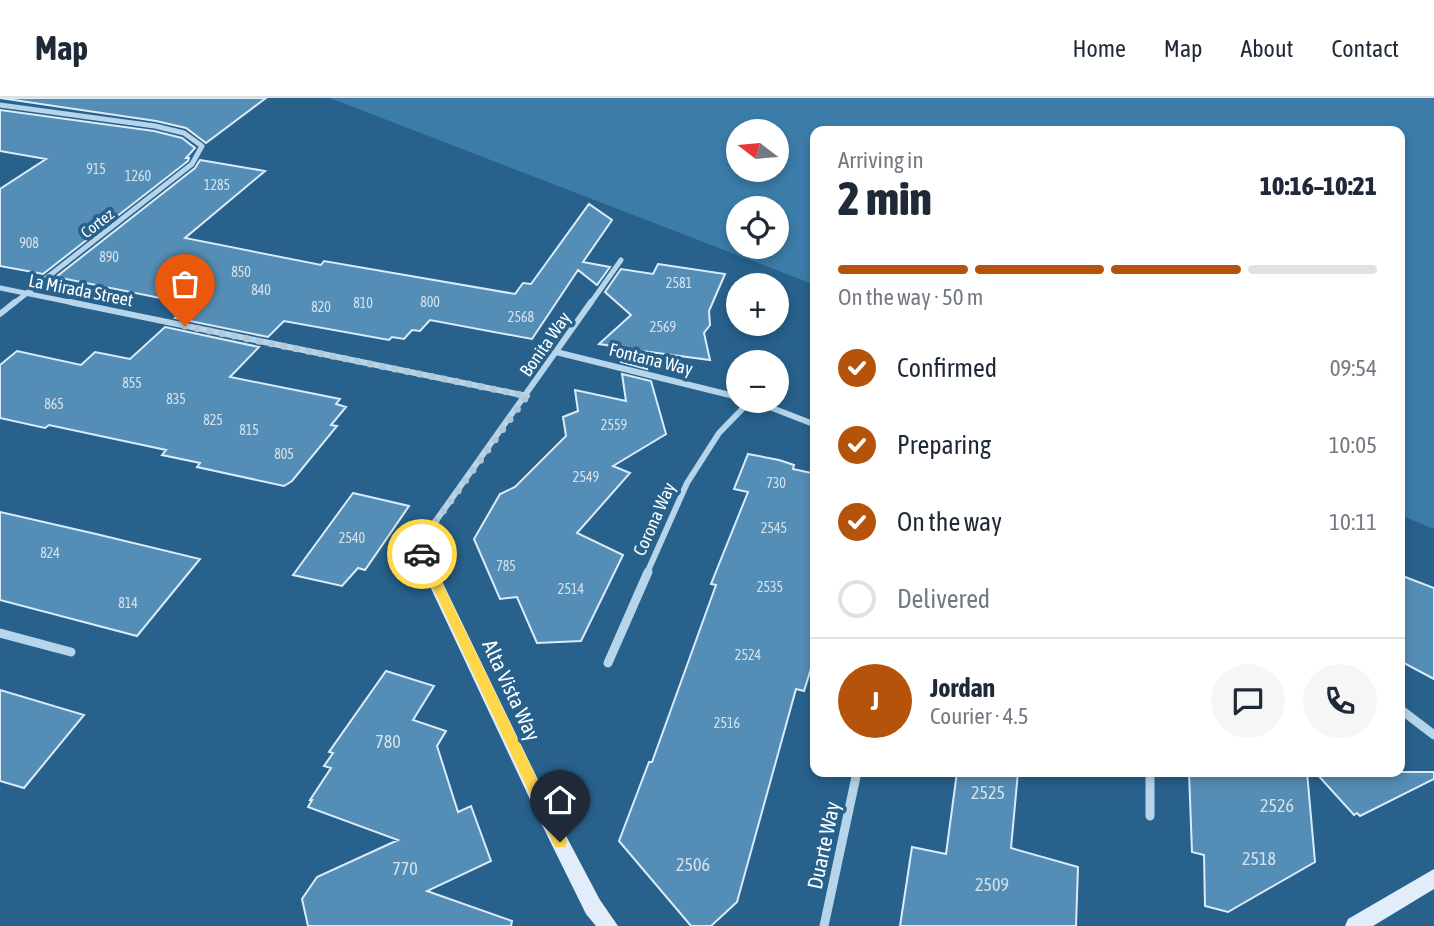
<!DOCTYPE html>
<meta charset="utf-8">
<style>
body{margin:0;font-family:"Asap Condensed",sans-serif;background:#f6f6f7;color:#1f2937;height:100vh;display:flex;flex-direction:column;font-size:26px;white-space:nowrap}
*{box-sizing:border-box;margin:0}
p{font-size:23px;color:#747a83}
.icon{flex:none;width:38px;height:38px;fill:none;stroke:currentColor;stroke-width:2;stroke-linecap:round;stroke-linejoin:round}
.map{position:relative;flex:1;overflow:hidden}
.side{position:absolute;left:810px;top:28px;width:595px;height:651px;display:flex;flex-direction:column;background:#fff;border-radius:14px;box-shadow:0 4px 10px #0003}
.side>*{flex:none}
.needle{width:46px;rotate:286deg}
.buttons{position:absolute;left:726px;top:21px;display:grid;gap:14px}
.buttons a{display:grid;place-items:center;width:63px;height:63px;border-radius:50%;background:#fff;box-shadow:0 4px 10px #0003;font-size:35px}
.pin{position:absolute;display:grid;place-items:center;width:60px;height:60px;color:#fff;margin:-72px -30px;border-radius:50% 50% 50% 0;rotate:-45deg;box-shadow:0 0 7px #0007}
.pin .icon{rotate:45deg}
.courier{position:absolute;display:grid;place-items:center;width:70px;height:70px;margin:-35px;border:5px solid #ffd54a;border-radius:50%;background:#fff;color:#222;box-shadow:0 2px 9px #0007}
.headline em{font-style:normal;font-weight:800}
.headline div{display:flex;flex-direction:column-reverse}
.headline{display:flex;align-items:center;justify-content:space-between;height:119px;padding:0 28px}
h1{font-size:46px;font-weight:800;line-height:52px}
.bar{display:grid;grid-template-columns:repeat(4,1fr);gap:10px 7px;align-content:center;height:84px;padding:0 28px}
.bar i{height:9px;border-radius:5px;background:#e0e1e3}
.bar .selected{background:#b45309}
.bar p{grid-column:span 4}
.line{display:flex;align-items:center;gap:18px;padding:0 28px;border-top:2px solid #e0e1e3}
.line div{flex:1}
.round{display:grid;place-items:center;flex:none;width:74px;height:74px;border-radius:37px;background:#f6f6f7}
ol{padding:0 28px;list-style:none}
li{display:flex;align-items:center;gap:21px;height:77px}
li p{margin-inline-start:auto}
li .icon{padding:7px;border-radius:50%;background:#b45309;color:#fff;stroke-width:4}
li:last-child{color:#747a83}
li i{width:38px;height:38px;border:4px solid #e0e1e3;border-radius:50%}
header{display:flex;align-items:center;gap:42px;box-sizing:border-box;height:98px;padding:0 35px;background:#fff;border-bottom:2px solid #e0e1e3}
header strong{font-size:33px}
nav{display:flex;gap:38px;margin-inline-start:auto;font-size:24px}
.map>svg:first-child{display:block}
</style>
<header>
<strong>Map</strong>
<nav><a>Home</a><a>Map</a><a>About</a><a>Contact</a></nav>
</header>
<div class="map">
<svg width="1434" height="828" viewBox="0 0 1434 828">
<rect width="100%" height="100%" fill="#27618c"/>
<path fill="#3b7ca9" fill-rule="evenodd" d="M330,0H1434V431L1400,417V33H816L815,187ZM738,33H777V72H738ZM738,110H777V149H738Z"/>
<path fill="#548db5" stroke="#daecf8" stroke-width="2" d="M0,0H266L206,45L186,30L156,23Z
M0,12L154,33L182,40L195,50L186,60H189L188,63L43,176L0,168V91L46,61L0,53Z
M200,62L265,73L185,140L321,167L324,163L515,196L523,185L531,186L589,106L612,122L583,164L610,169L597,187L578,172L532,241L430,222L420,233L412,232L404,241L392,239L389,242L284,223L268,239L175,220L190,206L56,179L195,70Z
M658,166L725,176L709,213L710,227L704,235L710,262L642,253L647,271L621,264L619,249L599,246L631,217L605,194L621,171L653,176Z
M165,229L259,249L230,279L340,301L336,306L346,309L331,327L337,328L292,383L284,388L197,369L200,365L162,357L166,352L49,327L45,330L0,320V267L17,253L81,267L95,254L130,261Z
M622,276L651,283L666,336L613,368L630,375L577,435L623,457L581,543L537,545L517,499L500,501L474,441L500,396L515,389L566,338L563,319L578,313L575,292L626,303Z
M748,356L779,362L794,367L793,371L816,376V555L804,593L796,591L737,804L711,828H691L619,743L649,664H652L716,487L711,486L748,394L734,391Z
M353,395L409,408L365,472L358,470L342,488L293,477Z
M0,414L96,436L200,461L137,538L0,502Z
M1400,477L1434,490V581L1400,563Z
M386,573L434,588L413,622L446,633L437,648L458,714L471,708L491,763L427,793L512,823L511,828H308L302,801L317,779L398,742L308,709L312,702H310L331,670L324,668L333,655L329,654Z
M0,592L84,617L24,690L0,683Z
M957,674H1018L1011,750L1078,769L1076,828H900L912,749L946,756Z
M1189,674H1307L1315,764L1228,814L1205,808L1204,757L1192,754Z
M1315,674H1434V681L1360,718L1357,715L1354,717Z"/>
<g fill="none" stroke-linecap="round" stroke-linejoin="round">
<path stroke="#b6d5ea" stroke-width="5" d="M0,7L155,28L184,35L202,48L192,66L13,206
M0,190L79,206
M590,206L621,162"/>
<path stroke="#b6d5ea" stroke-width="6" d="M70,204L527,298
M0,216L15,204
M556,254L738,299
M754,303L816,327
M418,448L591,204
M647,475L687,385L719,335L750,303"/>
<path stroke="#b6d5ea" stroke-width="9" d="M0,535L71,554
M608,565L648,474
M1400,611L1434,637
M1150,674V718
M824,828L857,674"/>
<path fill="#e1eef9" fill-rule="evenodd" d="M418,443L423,444L425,448L555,717L600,802L618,828H596L586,816L543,729L411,448L413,444Z
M1434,771V791L1373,828H1345L1348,821Z"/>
</g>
<path fill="#ffd54a" d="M422,452L428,456L565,739L567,744L565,749H555L417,456Z"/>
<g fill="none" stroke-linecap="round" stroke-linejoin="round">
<path stroke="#b3c8d7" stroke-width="7" stroke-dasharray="0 12.6" d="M185,228L527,298L418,448L422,456"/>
</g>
<g text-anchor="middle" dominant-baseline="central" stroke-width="7" stroke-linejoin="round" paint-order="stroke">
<g font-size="14" fill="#d4e2ec">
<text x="96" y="71">915</text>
<text x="138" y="78">1260</text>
<text x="217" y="87">1285</text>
<text x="29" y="145">908</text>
<text x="109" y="159">890</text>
<text x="241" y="174">850</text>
<text x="679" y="185">2581</text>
<text x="261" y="192">840</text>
<text x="430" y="204">800</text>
<text x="363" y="205">810</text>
<text x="321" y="209">820</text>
<text x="521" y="219">2568</text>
<text x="663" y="229">2569</text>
<text x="132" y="285">855</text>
<text x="176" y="301">835</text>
<text x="54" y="306">865</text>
<text x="213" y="322">825</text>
<text x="614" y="327">2559</text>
<text x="249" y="332">815</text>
<text x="284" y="356">805</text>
<text x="586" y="379">2549</text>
<text x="776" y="385">730</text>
<text x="774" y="430">2545</text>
<text x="352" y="440">2540</text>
<text x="50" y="455">824</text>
<text x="506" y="468">785</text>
<text x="770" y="489">2535</text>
<text x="571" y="491">2514</text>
<text x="128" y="505">814</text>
<text x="748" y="557">2524</text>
<text x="727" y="625">2516</text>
</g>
<g font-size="16" fill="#fff" stroke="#27618c">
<text transform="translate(97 125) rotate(-38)">Cortez</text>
</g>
<g font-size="18" fill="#fff" stroke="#27618c">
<text transform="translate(81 192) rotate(11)">La Mirada Street</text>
<text transform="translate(545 246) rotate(-55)">Bonita Way</text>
<text transform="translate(651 261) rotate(14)">Fontana Way</text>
<text transform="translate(654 421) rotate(-66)">Corona Way</text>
</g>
<g font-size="18" fill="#d4e2ec">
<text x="388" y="643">780</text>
<text x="988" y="694">2525</text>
<text x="1277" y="707">2526</text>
<text x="1259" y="760">2518</text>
<text x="693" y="766">2506</text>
<text x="405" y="770">770</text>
<text x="992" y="786">2509</text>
</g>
<g font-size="21" fill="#fff" stroke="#27618c">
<text transform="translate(512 592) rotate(65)">Alta Vista Way</text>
<text transform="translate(823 747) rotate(-78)">Duarte Way</text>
</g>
</g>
</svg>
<div class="buttons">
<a><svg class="needle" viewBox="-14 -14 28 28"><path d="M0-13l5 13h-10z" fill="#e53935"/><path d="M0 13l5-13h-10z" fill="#747a83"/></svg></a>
<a><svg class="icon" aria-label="locate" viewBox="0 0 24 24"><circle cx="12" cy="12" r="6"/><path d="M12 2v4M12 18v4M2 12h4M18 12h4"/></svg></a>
<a>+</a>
<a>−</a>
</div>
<div class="pin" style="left:185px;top:228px;background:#ea580c"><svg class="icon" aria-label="bag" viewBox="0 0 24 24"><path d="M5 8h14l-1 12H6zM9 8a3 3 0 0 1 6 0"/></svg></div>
<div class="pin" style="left:560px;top:744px;background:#1f2937"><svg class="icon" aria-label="home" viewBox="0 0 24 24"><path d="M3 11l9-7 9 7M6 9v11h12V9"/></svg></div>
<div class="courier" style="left:422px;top:456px"><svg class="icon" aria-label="car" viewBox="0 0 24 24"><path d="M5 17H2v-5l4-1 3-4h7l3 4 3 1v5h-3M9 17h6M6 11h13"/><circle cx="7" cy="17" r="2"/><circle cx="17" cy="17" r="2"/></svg></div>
<section class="side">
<div class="headline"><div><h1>2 min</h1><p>Arriving in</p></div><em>10:16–10:21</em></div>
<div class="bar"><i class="selected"></i><i class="selected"></i><i class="selected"></i><i></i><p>On the way · 50 m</p></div>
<ol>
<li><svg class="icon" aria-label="check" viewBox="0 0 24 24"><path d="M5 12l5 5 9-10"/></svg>Confirmed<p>09:54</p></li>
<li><svg class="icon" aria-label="check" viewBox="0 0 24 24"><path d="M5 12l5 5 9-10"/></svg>Preparing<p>10:05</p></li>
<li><svg class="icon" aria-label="check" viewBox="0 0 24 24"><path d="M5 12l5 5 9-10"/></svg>On the way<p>10:11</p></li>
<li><i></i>Delivered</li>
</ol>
<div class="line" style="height:126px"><b class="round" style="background:#b45309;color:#fff">J</b><div><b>Jordan</b><p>Courier · 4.5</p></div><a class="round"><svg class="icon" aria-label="chat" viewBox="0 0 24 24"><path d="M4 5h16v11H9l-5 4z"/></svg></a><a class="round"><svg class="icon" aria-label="phone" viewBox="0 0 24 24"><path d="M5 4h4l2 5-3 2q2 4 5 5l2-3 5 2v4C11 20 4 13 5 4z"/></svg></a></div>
</section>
</div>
